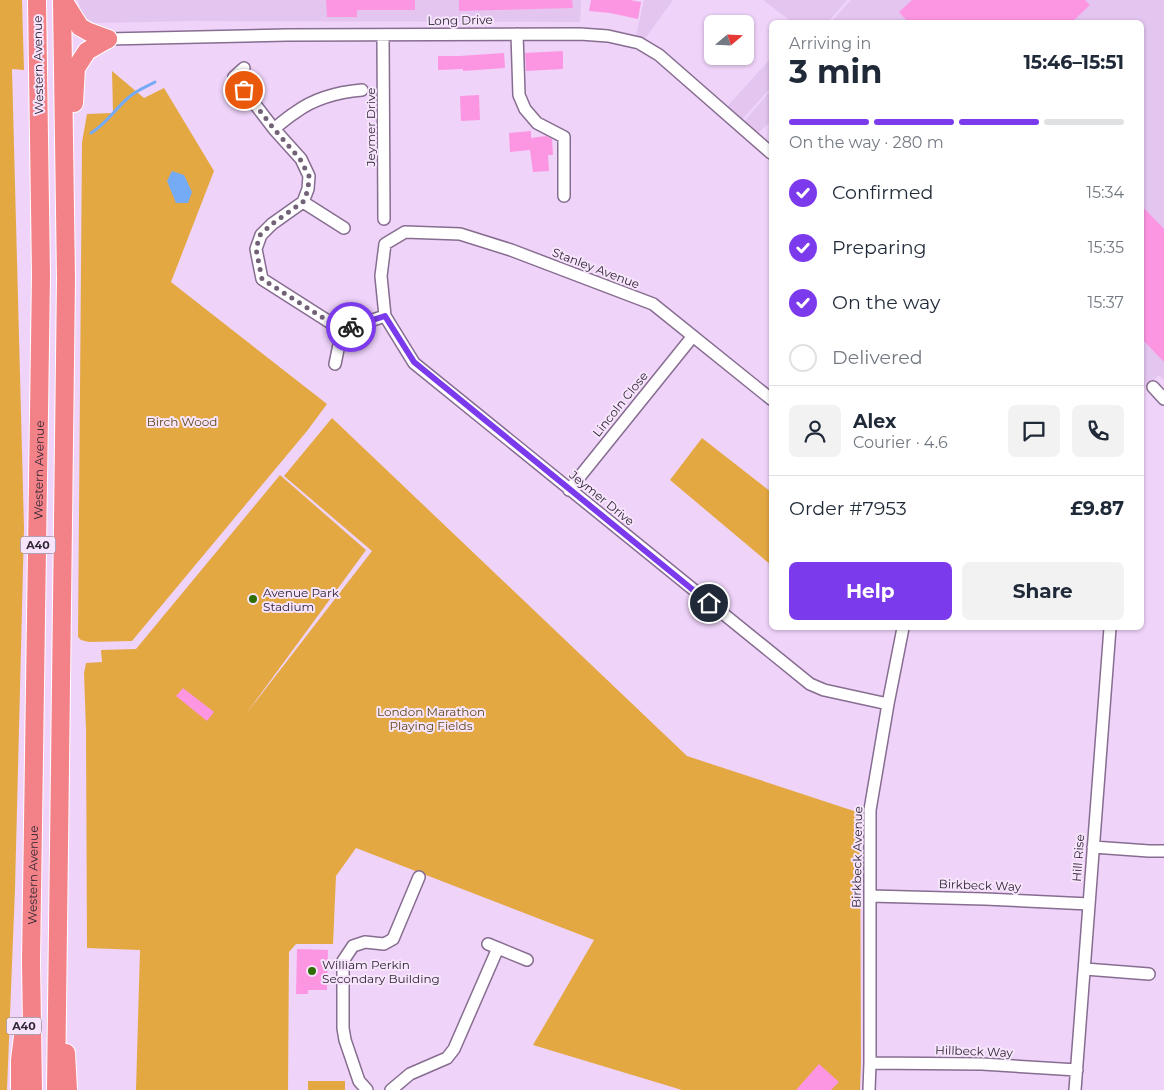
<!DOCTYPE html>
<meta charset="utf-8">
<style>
body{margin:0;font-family:Montserrat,sans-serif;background:#f2f2f3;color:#1f2937;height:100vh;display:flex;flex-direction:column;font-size:19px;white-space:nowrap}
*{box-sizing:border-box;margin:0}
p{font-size:16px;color:#747a83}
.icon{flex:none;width:28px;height:28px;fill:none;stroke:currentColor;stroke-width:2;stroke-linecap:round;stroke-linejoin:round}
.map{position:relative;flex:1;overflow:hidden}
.sheet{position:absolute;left:769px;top:20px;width:375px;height:610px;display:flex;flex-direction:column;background:#fff;border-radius:8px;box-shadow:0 1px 4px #0004}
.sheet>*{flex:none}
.needle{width:32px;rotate:71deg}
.controls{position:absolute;left:704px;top:15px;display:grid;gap:10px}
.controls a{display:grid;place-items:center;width:50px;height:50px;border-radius:8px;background:#fff;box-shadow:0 1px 4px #0004;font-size:25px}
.pin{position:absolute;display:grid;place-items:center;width:42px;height:42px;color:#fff;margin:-21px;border:2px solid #fff;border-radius:50%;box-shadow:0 1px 5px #0007}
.courier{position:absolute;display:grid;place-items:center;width:50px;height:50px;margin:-25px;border:4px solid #7c3aed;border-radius:50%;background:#fff;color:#222;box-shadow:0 1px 6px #0007}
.head em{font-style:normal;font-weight:700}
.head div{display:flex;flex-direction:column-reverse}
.head{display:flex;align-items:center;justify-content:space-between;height:85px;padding:0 20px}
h1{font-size:32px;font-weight:700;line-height:38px}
.bar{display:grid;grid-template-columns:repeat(4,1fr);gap:8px 5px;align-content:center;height:60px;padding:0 20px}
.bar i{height:6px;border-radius:4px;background:#e0e1e3}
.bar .selected{background:#7c3aed}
.bar p{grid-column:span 4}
.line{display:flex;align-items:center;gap:12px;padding:0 20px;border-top:1px solid #e0e1e3}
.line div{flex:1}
.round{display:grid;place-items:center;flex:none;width:52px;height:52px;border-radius:8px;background:#f2f2f3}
ol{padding:0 20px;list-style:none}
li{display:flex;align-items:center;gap:15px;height:55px}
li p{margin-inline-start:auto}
li .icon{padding:5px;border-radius:50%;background:#7c3aed;color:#fff;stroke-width:4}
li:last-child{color:#747a83}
li i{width:28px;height:28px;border:2px solid #e0e1e3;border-radius:50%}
.action{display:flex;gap:10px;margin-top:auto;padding:10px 20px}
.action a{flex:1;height:58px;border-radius:8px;background:#7c3aed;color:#fff;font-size:20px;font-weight:700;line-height:58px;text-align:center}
.action a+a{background:#f2f2f3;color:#1f2937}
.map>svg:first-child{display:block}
</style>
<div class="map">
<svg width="1164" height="1090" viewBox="0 0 1164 1090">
<rect width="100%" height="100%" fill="#efd3f9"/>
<path fill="#e4c5f0" d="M78,0H581L580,22L193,21L95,23L85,18L82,13Z
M644,0H673L644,40L636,36Z
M763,0H847L828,22H792Z
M851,0H1164V380L1159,375L1145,388L1141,384V22H831Z
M771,58V87L740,122L725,109Z
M771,90V121L756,135L743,123Z"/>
<path fill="#e4a843" d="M0,0H22L24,70L12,69L24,528L15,889L7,1090H0Z
M112,71L144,98L164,88L214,171L171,282L327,404L307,431L132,641L89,642L81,640L78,637L82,142L87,114L113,113Z
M332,418L687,756L860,813L861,1063L860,1090H682L533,1045L594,940L356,848L336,876L333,944H296L289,952L288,1090H136L140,950L87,948L86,730L84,673L86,663L102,662L101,650L136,649L280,475L366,550L246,714L372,551L284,476Z
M702,438L771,492V565L670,480Z
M308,1081H345V1090H308Z"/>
<path fill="#75aaf4" d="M172,171L184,175L192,192L188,203H176L167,181Z"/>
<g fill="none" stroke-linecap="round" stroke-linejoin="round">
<path stroke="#75aaf4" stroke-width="3" d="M91,133C106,124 115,109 128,98C135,91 146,87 155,82"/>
</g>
<path fill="#fd96e2" d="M326,0H415V10H357V17H327Z
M459,0H572L573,8L459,11Z
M591,0H630L641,2L638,19L610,13L589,11Z
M912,0H1085L1090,5L1072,22H908L899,12Z
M563,51V69L526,71L525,53Z
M504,53L505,68L463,71V69L438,70V56H459Z
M479,95L480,120L461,121L460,96Z
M531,131V138L546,136L552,139L553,155H548L549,171L533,172L530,150L510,152L509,133Z
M1141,205L1164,229V362L1141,338Z
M183,688L214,712L207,721L176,696Z
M297,949L328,950L327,990H308V994H296Z
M819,1064L839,1082L831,1090H796Z"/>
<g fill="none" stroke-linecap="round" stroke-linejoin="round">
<defs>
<path id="minor" d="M517,34L519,95L525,109L537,123L564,137V196
M383,35L384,219
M108,39L287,35L580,34L608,36L639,43L659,55L771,153
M244,68L234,77L274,129L301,159L309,176L308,189L303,202L272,224L261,235L256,249L262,279L342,330L385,316
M274,129C281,123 288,117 296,112C315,98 339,92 362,90
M303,202L344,228
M335,364L342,330
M1153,387L1164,399
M771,399L653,304L511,250L460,234L405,232L385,244L381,276L385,316L414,363L810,684L824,690L888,704
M569,490L693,336
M1093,847L1149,851H1164
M870,896L985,899L1089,904
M488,944L527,960
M1085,969L1149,974
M870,1063L982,1064L1077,1070
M367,1090L359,1081L345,1040L343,1028V961L353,946L365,942L384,944L393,939L419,877
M391,1090L410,1074L447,1058L454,1049L498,948
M869,1090L870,1063V810L888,704L903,628
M1075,1090L1110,628"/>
<g id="highway">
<path d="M63,0L80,27L89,32L108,39"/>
<path d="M74,103L76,68L87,51L108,39"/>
<path d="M66,1053L68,1090"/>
<path d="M20,1090V1060L23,1036"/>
<path id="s1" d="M33,1090L31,962L41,275L37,0"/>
<path d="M56,1090L66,279L62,0"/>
</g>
</defs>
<use href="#minor" stroke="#876d90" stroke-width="14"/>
<use href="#highway" stroke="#fff" stroke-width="20"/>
<use href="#minor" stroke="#fff" stroke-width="11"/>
<use href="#highway" stroke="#f38288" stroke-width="18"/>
</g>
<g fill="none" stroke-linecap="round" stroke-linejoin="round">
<path stroke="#726278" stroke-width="5" stroke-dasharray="0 9" d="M244,90L274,129L300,159L309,176L308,190L303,202L272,224L260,235L256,249L262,279L342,330L351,327"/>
<path stroke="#7c3aed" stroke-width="6" d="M351,327L385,316L414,362L709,603"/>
</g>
<g fill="#2e6e02" stroke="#f6e5fc" stroke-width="2">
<circle cx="253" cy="599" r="5"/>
<circle cx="312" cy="971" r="5"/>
</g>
<g text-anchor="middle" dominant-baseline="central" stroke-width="4" stroke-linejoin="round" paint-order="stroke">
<g fill="#f6e5fc" stroke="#6b5f6f" stroke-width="1">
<rect x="20.5" y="536.5" width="35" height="17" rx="4"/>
<rect x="6.5" y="1017.5" width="35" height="17" rx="4"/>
</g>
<g font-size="11" font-weight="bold" fill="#2f2533">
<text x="38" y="545">A40</text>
<text x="24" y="1026">A40</text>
</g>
<g font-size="12" fill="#2f2533" stroke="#f6e5fc">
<text transform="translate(460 20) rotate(-1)">Long Drive</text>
<text transform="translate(38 65) rotate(-91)">Western Avenue</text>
<text transform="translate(370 127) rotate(-90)">Jeymer Drive</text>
<text transform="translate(596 268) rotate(21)">Stanley Avenue</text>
<text transform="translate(620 404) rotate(-51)">Lincoln Close</text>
<text stroke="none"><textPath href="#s1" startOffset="620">Western Avenue</textPath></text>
<text transform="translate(602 498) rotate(39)">Jeymer Drive</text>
<text transform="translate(857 857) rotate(-89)">Birkbeck Avenue</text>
<text transform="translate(1078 858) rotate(-86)">Hill Rise</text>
<text stroke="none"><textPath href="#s1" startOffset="215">Western Avenue</textPath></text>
<text transform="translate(980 885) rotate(2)">Birkbeck Way</text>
<text transform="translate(974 1051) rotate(2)">Hillbeck Way</text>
</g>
<g font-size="12" fill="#624717" stroke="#f6e5fc">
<text x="182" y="421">Birch Wood</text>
<text x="431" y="711">London Marathon<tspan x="431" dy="14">Playing Fields</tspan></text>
</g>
<g font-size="12" fill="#2f2533" stroke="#f6e5fc" text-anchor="start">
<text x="263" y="592">Avenue Park<tspan x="263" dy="14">Stadium</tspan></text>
<text x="322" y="964">William Perkin<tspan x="322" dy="14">Secondary Building</tspan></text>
</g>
</g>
</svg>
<div class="controls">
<a><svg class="needle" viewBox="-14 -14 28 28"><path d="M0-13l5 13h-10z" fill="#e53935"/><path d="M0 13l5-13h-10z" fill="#747a83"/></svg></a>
</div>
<div class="pin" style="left:244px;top:90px;background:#ea580c"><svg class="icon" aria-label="bag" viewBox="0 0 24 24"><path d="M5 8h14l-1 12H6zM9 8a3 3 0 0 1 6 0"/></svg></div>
<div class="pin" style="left:709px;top:603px;background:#1f2937"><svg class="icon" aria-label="home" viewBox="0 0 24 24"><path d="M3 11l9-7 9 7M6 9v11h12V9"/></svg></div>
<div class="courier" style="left:351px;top:327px"><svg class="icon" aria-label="bike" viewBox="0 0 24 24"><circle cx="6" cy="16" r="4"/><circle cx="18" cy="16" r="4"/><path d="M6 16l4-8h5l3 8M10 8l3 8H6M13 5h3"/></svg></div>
<section class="sheet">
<div class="head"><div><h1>3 min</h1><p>Arriving in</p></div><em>15:46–15:51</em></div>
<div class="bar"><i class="selected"></i><i class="selected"></i><i class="selected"></i><i></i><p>On the way · 280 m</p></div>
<ol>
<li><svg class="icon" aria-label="check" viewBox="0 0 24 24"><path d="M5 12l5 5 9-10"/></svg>Confirmed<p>15:34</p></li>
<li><svg class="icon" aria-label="check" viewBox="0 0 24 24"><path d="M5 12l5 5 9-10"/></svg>Preparing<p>15:35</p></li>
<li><svg class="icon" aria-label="check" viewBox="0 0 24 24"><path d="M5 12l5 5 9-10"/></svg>On the way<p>15:37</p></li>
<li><i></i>Delivered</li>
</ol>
<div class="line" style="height:90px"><a class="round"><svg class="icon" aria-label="person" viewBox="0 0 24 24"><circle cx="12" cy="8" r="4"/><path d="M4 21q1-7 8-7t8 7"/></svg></a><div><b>Alex</b><p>Courier · 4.6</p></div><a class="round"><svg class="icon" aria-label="chat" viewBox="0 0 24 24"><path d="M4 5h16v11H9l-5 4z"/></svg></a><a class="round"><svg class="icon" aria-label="phone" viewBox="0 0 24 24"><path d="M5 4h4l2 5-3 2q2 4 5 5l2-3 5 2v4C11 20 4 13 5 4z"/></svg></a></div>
<div class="line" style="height:65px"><div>Order #7953</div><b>£9.87</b></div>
<div class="action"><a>Help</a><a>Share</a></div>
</section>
</div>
